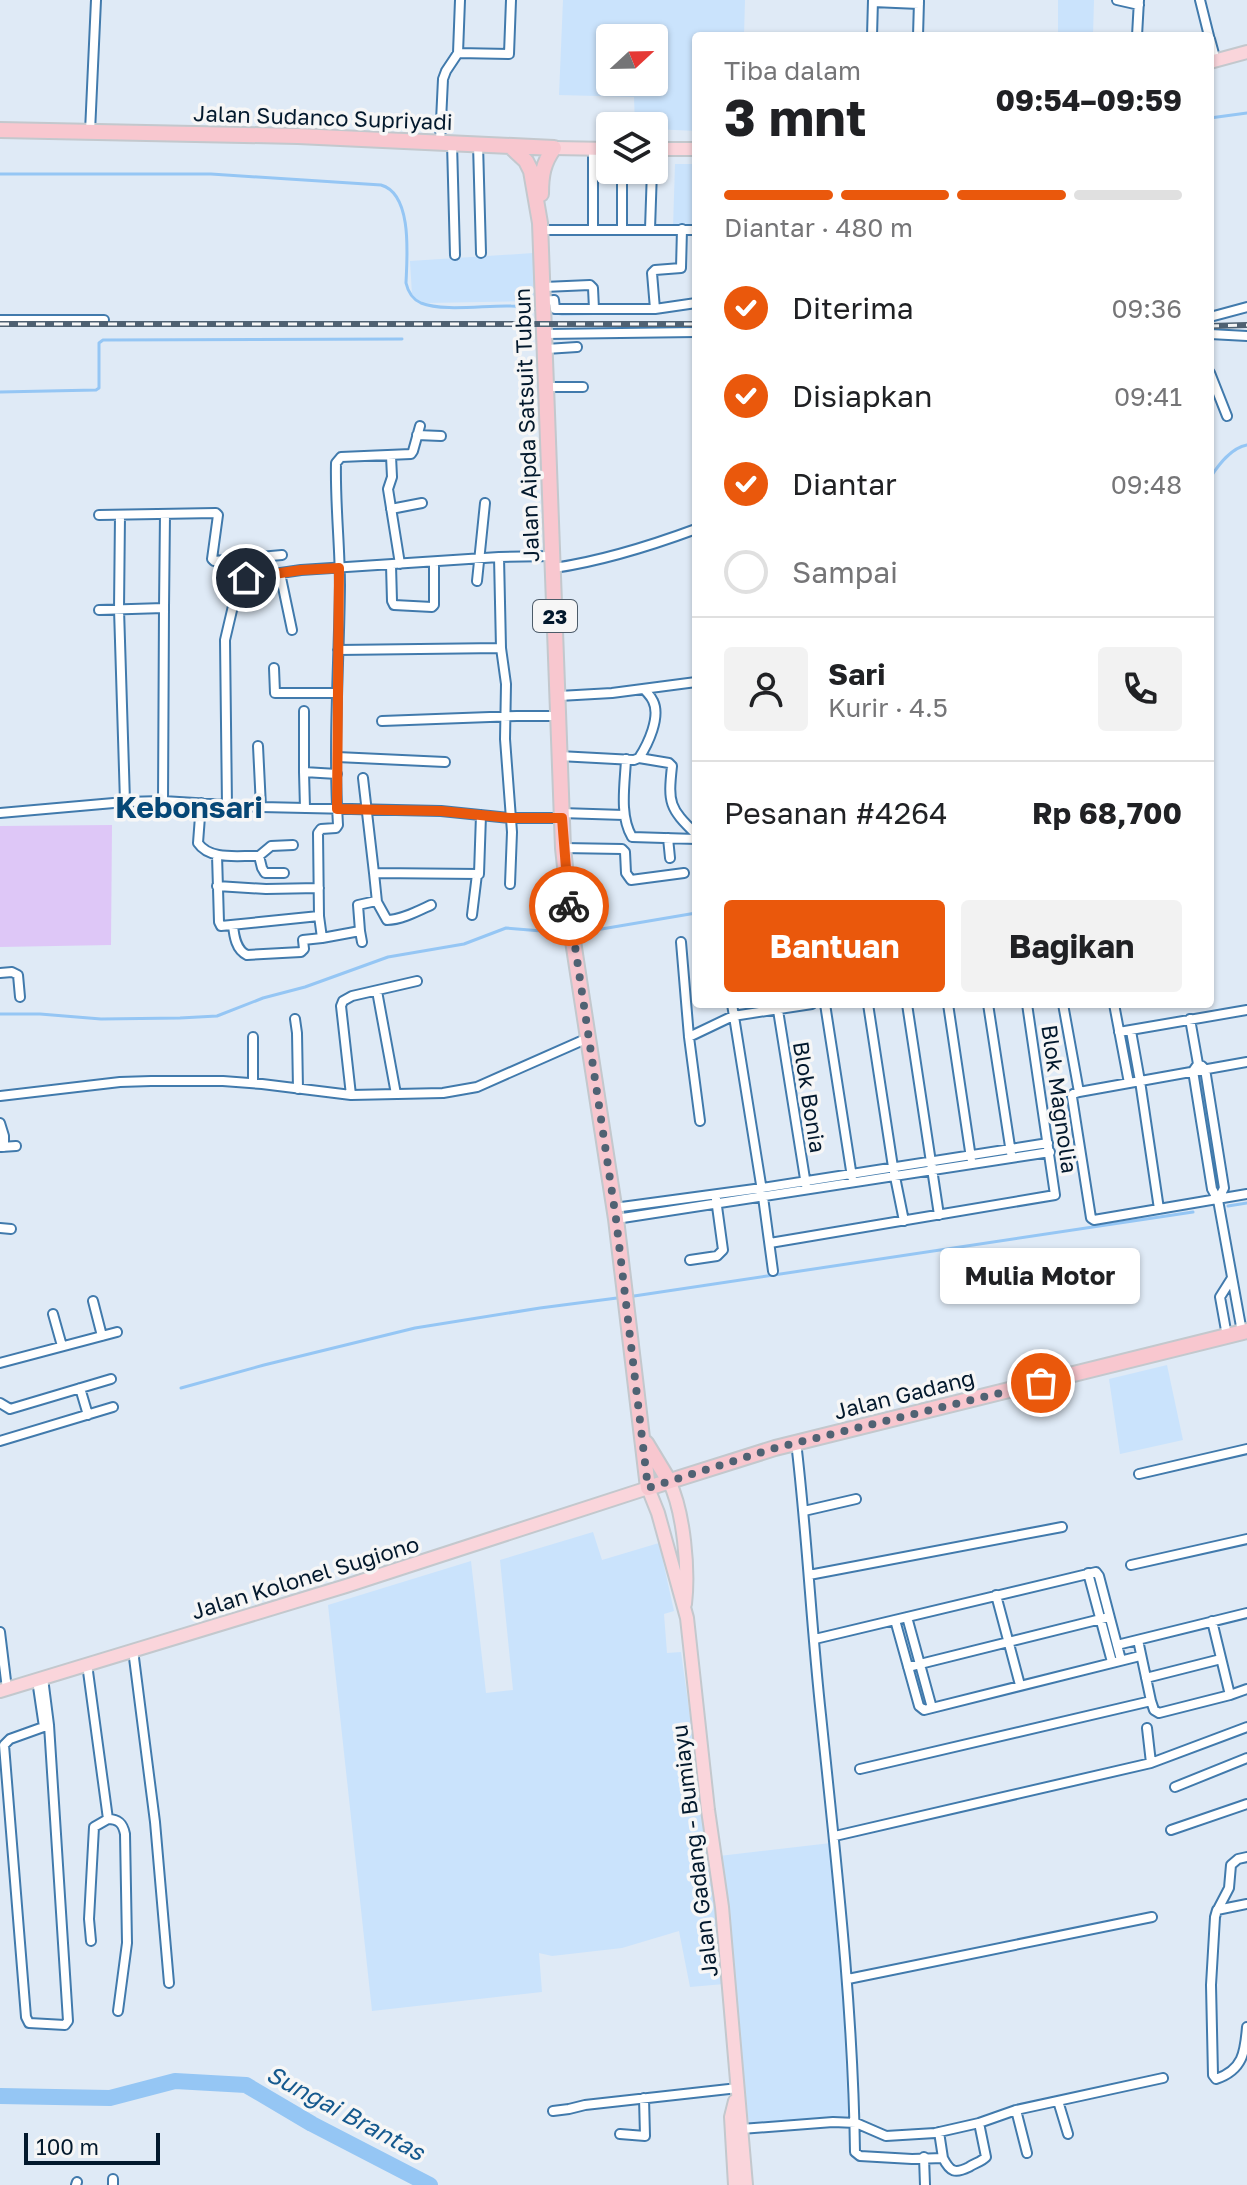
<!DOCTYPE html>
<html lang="id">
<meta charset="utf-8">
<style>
body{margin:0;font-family:"Golos Text",sans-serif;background:#f2f2f2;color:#202124;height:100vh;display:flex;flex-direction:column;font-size:30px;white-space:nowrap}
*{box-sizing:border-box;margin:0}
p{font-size:26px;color:#757577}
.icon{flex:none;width:44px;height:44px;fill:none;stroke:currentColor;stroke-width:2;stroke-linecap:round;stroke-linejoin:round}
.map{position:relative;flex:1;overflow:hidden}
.panel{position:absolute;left:692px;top:32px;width:522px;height:976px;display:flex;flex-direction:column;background:#fff;border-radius:8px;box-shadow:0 2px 6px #0004}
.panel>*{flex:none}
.needle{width:52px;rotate:68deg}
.controls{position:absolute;left:596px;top:24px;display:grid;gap:16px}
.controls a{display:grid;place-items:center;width:72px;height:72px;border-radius:8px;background:#fff;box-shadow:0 2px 6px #0004;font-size:40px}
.scale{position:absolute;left:24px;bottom:20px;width:136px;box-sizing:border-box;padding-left:8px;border:4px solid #03192d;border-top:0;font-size:22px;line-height:28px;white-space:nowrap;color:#03192d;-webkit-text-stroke:6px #f6f6f6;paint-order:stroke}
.pin{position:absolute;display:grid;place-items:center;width:68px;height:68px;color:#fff;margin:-34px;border:4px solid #fff;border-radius:50%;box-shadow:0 2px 8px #0007}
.courier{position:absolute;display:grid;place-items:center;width:80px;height:80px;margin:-40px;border:6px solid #ea580c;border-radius:50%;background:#fff;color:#222;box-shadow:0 2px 10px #0007}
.bubble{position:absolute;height:56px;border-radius:8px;background:#fff;box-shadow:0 2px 6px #0004;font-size:26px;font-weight:700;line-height:56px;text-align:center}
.overview em{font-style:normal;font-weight:700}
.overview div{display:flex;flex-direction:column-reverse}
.overview{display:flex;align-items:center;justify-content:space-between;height:136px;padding:0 32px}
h1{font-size:52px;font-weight:700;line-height:60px}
.bar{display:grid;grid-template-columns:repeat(4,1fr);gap:12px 8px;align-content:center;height:96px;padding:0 32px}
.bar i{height:10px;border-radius:6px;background:#e0e0e0}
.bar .selected{background:#ea580c}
.bar p{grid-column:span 4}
.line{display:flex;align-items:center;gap:20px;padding:0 32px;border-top:2px solid #e0e0e0}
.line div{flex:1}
.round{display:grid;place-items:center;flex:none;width:84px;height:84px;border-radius:8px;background:#f2f2f2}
ol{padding:0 32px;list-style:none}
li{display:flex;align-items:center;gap:24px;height:88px}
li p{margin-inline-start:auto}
li .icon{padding:8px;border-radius:50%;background:#ea580c;color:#fff;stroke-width:4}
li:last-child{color:#757577}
li i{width:44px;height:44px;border:4px solid #e0e0e0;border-radius:50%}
.action{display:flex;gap:16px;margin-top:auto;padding:16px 32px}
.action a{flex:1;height:92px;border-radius:8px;background:#ea580c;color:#fff;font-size:32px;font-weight:700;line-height:92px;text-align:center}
.action a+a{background:#f2f2f2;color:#202124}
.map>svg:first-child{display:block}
</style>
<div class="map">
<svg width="1247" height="2185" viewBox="0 0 1247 2185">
<rect width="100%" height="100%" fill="#dfeaf6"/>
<path fill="#cae3fc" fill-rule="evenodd" d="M563,0H745L744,36H696V131L654,129V126H635L634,97L559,95ZM610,38H654V82H610Z
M1058,0H1094L1093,36H1058Z
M675,164H696V229L673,228Z
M533,253L535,301L427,303L418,300L412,294L410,261Z
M1167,1365L1183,1440L1120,1454L1109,1379Z
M593,1532L602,1560L659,1543L674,1611L664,1614L667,1653L681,1652L716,1903L724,1984L690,1987L679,1931L622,1948L552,1956L539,1953L542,1992L372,2011L328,1605L471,1561L486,1693L513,1690L500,1560Z
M831,1843L843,2003L848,2119L749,2125L719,1856Z"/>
<path fill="#dec7f7" d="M112,825L111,945L0,947V826Z"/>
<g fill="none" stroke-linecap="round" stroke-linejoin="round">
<path stroke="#95c6f4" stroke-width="3" d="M1210,118L1247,113
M0,174H211L381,185C413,194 407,257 406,283C408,292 412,299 421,303C443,312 486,305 511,306C520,306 529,308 537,310
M548,312L562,314L625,313
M0,392L96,390L99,388V343L103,340L402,339
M1210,478C1219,464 1231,448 1247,445
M578,933L696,913
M0,1014H40L101,1019L180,1018L217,1016L263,998L305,987L388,957L464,944L506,928L566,933
M1228,1206L1247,1203
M634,1296L1193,1212
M181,1388L264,1365L415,1328L540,1308L617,1298"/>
<path stroke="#95c6f4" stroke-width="16" d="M0,2096L110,2098L175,2081L246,2085L312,2124L430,2185"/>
<defs>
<path id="minor" d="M1117,0L1139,5
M1200,0L1209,36
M873,2L919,4
M872,36L873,0
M918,36L919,1
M1137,36L1139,0
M1210,39L1216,61
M458,53L509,54L511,0
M90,132L96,0
M440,142L443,79L446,71L458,53L460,0
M452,143L455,255
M478,144L481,253
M593,229V149
M650,229L652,170
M541,230H696
M622,230V170
M544,287L590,285L593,288L594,309
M544,301L554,300L555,309H655L696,303
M655,309L652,273L655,270L681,268L682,229
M1210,317L1247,307
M0,320H104
M545,334L696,332
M1210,334L1247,336
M546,349L577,347
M1210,373L1227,416
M547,387H583
M417,435L441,436
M391,456L392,477L388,489L400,564
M391,509L422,503
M99,515L216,513L218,515L212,559L214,561L282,555
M120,515L119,609L125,802
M499,557L501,648L506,684L505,739L512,832L510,884
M391,565L392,601L394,605L432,607L434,605V562
M554,568C602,561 650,546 696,529
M280,573L292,630
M246,578L301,570L499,557L553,556
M477,581L485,503
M99,610L164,608L165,514
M338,650L501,648
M274,668L275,693H337
M559,696L612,693L696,682
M304,711V772L337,774
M382,721L517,716H558
M258,746L261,807
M559,756L634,760L639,758C648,744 661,717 653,701C651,696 647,693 645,690
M337,757L445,762
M639,758L669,763L672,766C668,803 669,808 696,834
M626,759C625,784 619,815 632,837L696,839
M304,772L305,808
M363,778L374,873L479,874L481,815
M163,801L164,608
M201,803L198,843C210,861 240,855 259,856L271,846L293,845
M227,806L225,640L233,606
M0,813L125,802L163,801L261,807L441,811L510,818H562
M561,813L624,815
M668,838L670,858
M563,848L622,849L625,852L626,873L631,880L684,873
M217,855L219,922L221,926L319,916
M259,856L262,868L265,873H284
M374,873L377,902L387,920C401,920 418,911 431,905
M217,886L266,889L319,888
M472,915L477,874
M233,925C234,936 236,950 247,955L301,952L304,949L303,940L322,938L319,916L318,833L321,829L336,828L338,825C333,745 339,665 340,586C340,545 335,504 336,463L341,457L411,454L413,451L420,426
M360,931L358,905L376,901
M322,938L360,931L362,942
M681,942L689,1037L700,1121
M0,973L12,972L18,975L20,997
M377,991L396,1094
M732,1004L763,1197L773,1271
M777,1004L806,1185
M825,1004L852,1177
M868,1004L893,1167L904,1221
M907,1004L939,1215
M948,1004L971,1158
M988,1004L1011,1153
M1063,1004L1079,1092
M1114,1004L1129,1083
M295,1019L297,1033L298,1089
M1190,1019L1198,1064L1193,1071L1212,1189L1218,1200L1242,1332
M1131,1031L1140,1081L1159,1209
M1119,1032L1247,1010
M253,1037V1083
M689,1037L733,1016L812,1004
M1247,1062L1079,1092L1073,1094L1072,1097L1091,1218L1094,1220L1247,1194
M1202,1066L1205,1069L1224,1188L1218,1200
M351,1095L341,1006L343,1001L352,996L417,981
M0,1096L120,1082L151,1081H223L262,1084L351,1095L443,1093L477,1087L588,1038
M0,1123L4,1136V1147
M1,1147L16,1146
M614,1208L762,1188L1048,1143
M616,1219L1050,1152
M0,1228L11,1229
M770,1243L1055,1195L1027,1004
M690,1260L717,1256L723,1250L716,1199
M93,1301L102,1336
M53,1314L62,1346
M1227,1336L1220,1297L1232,1278
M0,1363L117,1332
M80,1388L88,1415
M0,1403L10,1409L111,1379
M0,1441L113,1407
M796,1442C807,1533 811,1624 821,1715C836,1861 853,2005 855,2152L860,2156L912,2159L943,2158C950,2172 955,2174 969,2167C975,2163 981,2162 986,2157L979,2123
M1139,1474L1247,1449
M804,1511L856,1499
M1131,1565L1247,1539
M1088,1573L1112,1662
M809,1575L1062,1527
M996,1595L1020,1685
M907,1617L932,1708
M895,1620L919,1706L924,1710L1140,1656
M0,1632L7,1689
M815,1639L1096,1572L1099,1576L1121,1660
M1117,1645L1247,1613
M133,1650L155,1822L169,1983
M87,1664L108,1819C119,1819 123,1824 125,1834L127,1943L118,2011
M908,1667L1109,1617
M43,1678L49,1725L68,2021L65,2025L29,2023L26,2017L4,1745L10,1739L49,1725
M1146,1678L1221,1659
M37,1680L44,1727
M1230,1695L1247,1689
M1151,1701L1154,1710L1159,1713L1230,1695L1212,1621
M1147,1728L1151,1763
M860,1769L1151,1701L1138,1640
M1175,1787L1247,1758
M1171,1830L1247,1804
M835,1836L1151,1763L1247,1727
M1247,1904L1217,1910L1215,1917L1211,1985L1213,2075L1216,2079C1243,2070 1245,2052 1247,2027
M1218,1909L1229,1888L1231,1865L1238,1859L1247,1857
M91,1941L89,1919L94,1827L108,1819
M848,1979L1152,1917
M1058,2101L1068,2134
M1016,2110L1027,2153
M553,2111L569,2109L585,2105L738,2088
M741,2129L833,2122L856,2123L886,2136L935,2133L979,2123L1016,2110L1163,2078
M939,2132L943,2158
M620,2134L645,2136L644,2098
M924,2157L925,2185
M113,2179V2185
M76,2185L77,2182"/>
<path id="primary" d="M1210,62L1247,52
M554,148L610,149
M654,149H696
M669,1481C684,1512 689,1570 685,1604
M0,1691L346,1586L648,1488L658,1513L687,1618L708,1810L722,1907L746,2185
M735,2185L731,2117L735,2101"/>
<path id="trunk" d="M0,130L298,136L554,148
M510,146L526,161L531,171L540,223L563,848L573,941L616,1219L648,1488L775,1448L1247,1331
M541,194C541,176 543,163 554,148
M646,1443L669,1481"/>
</defs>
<use href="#minor" stroke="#417aac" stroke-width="12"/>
<use href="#primary" stroke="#c3c8cd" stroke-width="16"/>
<use href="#trunk" stroke="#c3c8cd" stroke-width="18"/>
<use href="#minor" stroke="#fff" stroke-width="8"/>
<use href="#primary" stroke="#fad5db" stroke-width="12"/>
<use href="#trunk" stroke="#f8c7cf" stroke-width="14"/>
<defs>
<path id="rail" d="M0,324H696
M1210,326L1247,325"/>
</defs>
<use href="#rail" stroke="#4f6172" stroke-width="6"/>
<use href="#rail" stroke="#f6f6f6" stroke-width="3" stroke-dasharray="9" stroke-linecap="butt"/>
</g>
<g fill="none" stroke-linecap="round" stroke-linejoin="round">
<path stroke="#506273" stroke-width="8" stroke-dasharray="0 14.4" d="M569,906L616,1219L648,1488L775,1448L1041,1383"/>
<path stroke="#ea580c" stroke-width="10" d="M246,578L301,570L339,568L337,809L441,811L510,818H562L569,906"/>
</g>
<g text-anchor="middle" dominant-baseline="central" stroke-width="7" stroke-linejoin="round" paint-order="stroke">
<rect fill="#f6f6f6" stroke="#4c5b69" stroke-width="2" x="533" y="600" width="44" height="32" rx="6"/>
<g font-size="20" font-weight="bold" fill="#03192d">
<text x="555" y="616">23</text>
</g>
<g font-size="22" fill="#03192d" stroke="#f6f6f6">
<text transform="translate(323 117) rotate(2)">Jalan Sudanco Supriyadi</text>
<text transform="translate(526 425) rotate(-92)">Jalan Aipda Satsuit Tubun</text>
<text transform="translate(810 1097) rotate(81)">Blok Bonia</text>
<text transform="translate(1060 1099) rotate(82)">Blok Magnolia</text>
<text transform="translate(904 1394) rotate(-14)">Jalan Gadang</text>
<text transform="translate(305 1577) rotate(-17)">Jalan Kolonel Sugiono</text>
<text transform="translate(694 1851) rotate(-97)">Jalan Gadang - Bumiayu</text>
</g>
<g font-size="24" font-style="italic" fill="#15598e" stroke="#f6f6f6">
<text transform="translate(346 2112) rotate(28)">Sungai Brantas</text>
</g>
<g font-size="30" font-weight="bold" fill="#064776" stroke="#f6f6f6">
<text x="189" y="807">Kebonsari</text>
</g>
</g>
</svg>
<div class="controls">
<a><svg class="needle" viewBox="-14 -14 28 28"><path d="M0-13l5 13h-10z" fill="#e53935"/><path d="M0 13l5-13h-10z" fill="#757577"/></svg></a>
<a><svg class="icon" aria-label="layers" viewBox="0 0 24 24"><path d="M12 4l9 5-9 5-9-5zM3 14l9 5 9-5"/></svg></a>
</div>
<div class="scale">100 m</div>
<div class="pin" style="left:1041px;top:1383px;background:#ea580c"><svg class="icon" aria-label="bag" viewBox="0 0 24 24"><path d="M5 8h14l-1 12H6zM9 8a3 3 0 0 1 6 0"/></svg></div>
<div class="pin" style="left:246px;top:578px;background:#1f2937"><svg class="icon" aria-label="home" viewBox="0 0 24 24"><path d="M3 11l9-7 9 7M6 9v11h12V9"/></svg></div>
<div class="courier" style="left:569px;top:906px"><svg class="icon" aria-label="bike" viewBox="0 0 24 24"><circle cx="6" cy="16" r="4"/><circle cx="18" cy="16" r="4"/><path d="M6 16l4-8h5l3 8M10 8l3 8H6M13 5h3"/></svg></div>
<div class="bubble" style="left:940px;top:1248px;width:200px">Mulia Motor</div>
<section class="panel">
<div class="overview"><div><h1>3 mnt</h1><p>Tiba dalam</p></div><em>09:54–09:59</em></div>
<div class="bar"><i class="selected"></i><i class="selected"></i><i class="selected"></i><i></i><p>Diantar · 480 m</p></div>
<ol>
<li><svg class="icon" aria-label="check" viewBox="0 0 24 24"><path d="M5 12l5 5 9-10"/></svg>Diterima<p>09:36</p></li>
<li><svg class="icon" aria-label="check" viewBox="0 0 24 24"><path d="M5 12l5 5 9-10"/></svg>Disiapkan<p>09:41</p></li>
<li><svg class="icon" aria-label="check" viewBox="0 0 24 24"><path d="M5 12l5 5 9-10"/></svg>Diantar<p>09:48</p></li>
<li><i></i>Sampai</li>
</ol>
<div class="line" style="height:144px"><a class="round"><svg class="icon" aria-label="person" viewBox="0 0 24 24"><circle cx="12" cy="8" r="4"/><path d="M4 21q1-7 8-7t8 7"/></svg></a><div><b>Sari</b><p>Kurir · 4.5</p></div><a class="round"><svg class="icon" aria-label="phone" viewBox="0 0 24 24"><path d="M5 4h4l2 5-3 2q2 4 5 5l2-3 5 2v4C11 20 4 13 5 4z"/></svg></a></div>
<div class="line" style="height:104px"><div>Pesanan #4264</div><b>Rp 68,700</b></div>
<div class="action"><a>Bantuan</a><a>Bagikan</a></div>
</section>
</div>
